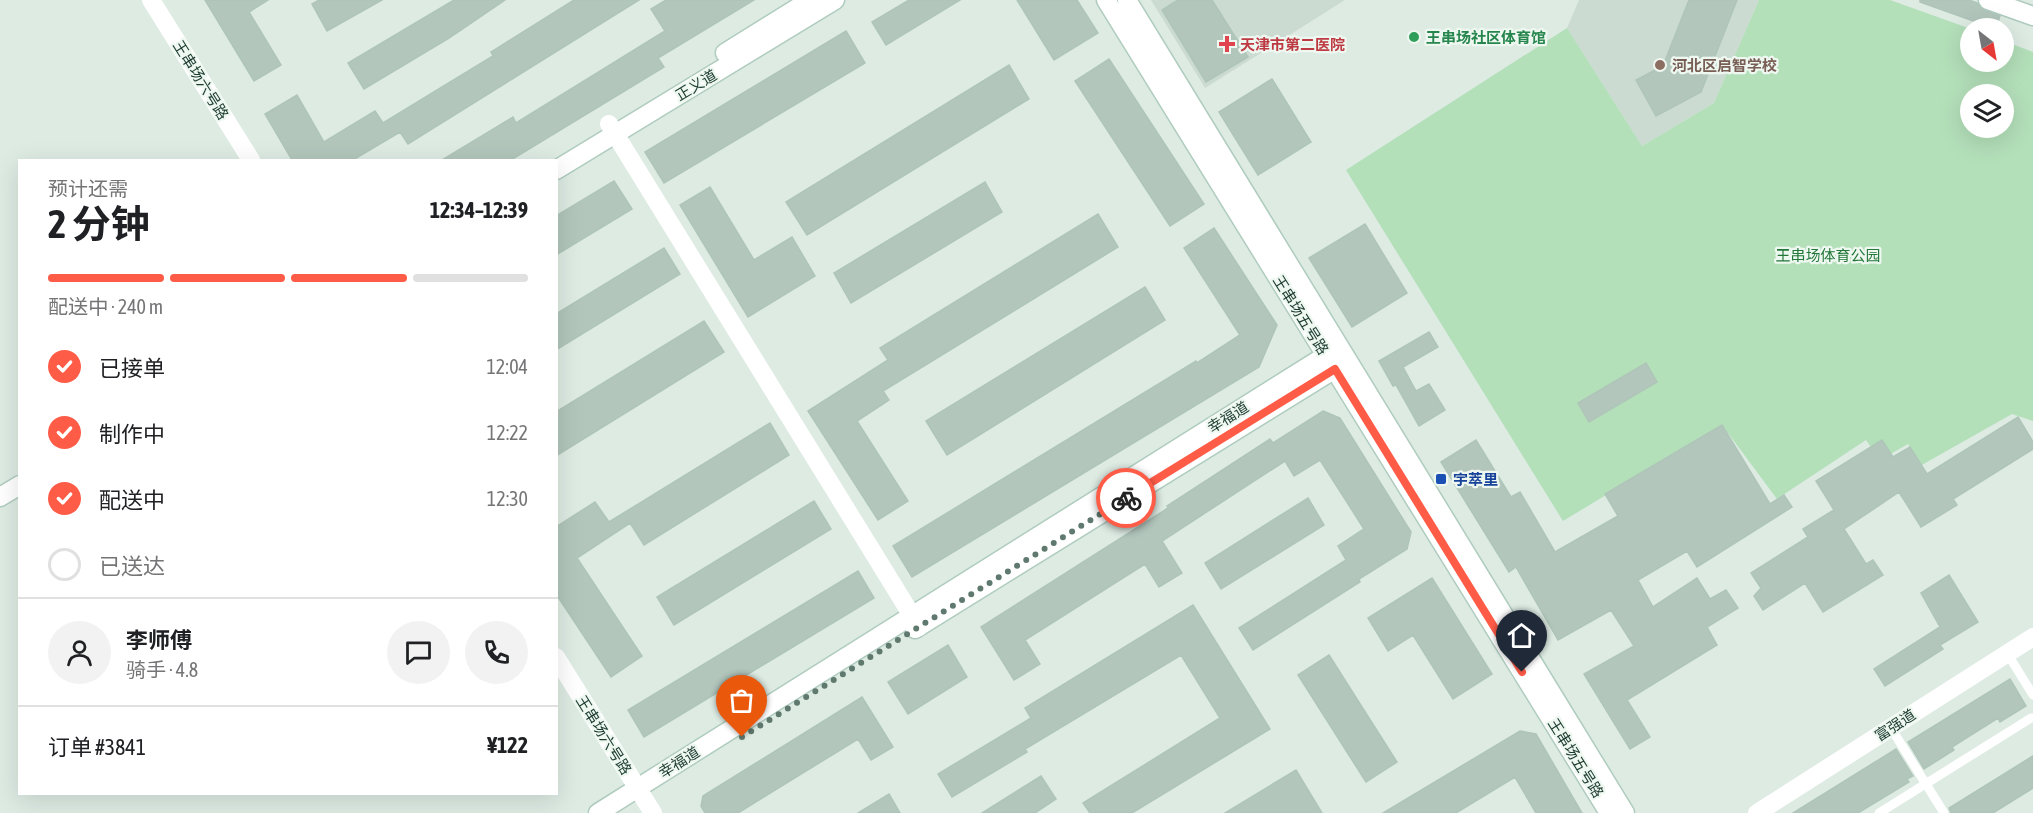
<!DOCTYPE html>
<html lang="zh">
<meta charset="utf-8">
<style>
body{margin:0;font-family:"Asap Condensed","Noto Sans SC",sans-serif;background:#f2f2f2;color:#202124;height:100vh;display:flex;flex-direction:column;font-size:22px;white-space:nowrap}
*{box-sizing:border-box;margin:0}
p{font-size:20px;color:#757577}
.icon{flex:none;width:33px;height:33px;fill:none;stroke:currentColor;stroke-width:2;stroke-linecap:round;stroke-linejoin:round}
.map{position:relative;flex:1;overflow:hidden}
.drawer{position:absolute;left:18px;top:159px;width:540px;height:636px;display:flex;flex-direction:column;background:#fff;border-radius:0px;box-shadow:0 6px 24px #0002}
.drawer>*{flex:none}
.needle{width:39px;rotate:149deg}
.controls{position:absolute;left:1960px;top:18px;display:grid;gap:12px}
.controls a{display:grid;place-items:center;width:54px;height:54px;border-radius:50%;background:#fff;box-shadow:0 6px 24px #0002;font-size:30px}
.pin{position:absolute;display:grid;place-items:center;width:51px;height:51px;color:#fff;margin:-62px -26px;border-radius:50% 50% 50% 0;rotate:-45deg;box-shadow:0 0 6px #0007}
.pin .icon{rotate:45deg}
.courier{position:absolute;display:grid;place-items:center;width:60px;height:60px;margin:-30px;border:4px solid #ff5c48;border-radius:50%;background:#fff;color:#222;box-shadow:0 2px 8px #0007}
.headline em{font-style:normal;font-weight:700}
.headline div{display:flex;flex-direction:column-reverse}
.headline{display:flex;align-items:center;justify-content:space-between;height:102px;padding:0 30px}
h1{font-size:39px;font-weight:700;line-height:45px}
.bar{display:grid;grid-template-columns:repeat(4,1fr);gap:9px 6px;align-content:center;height:72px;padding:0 30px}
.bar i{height:8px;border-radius:4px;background:#e0e0e0}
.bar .active{background:#ff5c48}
.bar p{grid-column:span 4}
.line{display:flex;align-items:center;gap:15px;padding:0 30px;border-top:2px solid #e0e0e0}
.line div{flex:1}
.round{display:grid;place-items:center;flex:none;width:63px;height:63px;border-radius:32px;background:#f2f2f2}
ol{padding:0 30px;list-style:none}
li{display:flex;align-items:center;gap:18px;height:66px}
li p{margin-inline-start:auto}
li .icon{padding:6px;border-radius:50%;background:#ff5c48;color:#fff;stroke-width:4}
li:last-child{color:#757577}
li i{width:33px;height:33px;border:3px solid #e0e0e0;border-radius:50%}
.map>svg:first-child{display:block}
</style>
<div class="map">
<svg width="2033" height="813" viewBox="0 0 2033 813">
<rect width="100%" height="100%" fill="#ddebe3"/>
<path fill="#cbdbd2" d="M1151,0H1345L1205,88Z
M1579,0H1759L1714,103L1642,146L1567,28Z"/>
<path fill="#b3dfb9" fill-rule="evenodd" d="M1759,0H1890L1971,29V62H2004V41L2033,52V421L2012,414L1920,466L1908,444L1880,460L1866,440L1777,499L1722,425L1563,521L1346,170L1567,28L1642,146L1714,103ZM1971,94H2004V128H1971Z"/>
<path fill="#b2c6bc" stroke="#afc5b9" stroke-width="1.5" d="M205,0H268L249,12L281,65L254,81Z
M319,0H382L327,31L312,4Z
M454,0H505L449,38L364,89L348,63Z
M574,0H639L408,144L400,132L353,160H292L265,114L297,95L324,142L375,111L383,123L493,56L491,52Z
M666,0H754L658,58L664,67L511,160H442L513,117L516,123L665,31L651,9Z
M909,0H960L886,45L872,22Z
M1017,0H1077L1098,33L1054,60Z
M1178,0H1212L1248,57L1206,82L1162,10Z
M1689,0H1737L1701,92L1656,116L1636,80L1663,66Z
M1920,0H1969L1977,3L1984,10L2000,16L1996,28H1993L1920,2Z
M846,31L865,63L664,183L645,152Z
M1109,59L1204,204L1170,226L1075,81Z
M1009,65L1029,99L807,235L786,202Z
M1272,79L1311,142L1258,175L1219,112Z
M614,181L632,209L556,255V216Z
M985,182L1002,212L851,303L834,273Z
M710,187L754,260L792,237L815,276L748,317L680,205Z
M1098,214L1118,247L883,391L889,400L857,421L908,501L878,520L808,411L888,360L880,348Z
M1365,224L1407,293L1352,327L1309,258Z
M1214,228L1277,325L1259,367L912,577L893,546L1196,361L1197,363L1240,335L1184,248Z
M664,248L680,274L556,350V314Z
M1145,287L1165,320L947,455L926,421Z
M704,321L724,352L556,456V412Z
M1429,332L1438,347L1403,367L1416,391L1429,384L1445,410L1419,426L1396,385L1393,386L1379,361Z
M1646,363L1657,382L1589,422L1578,403Z
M1323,411L1340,418L1411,532L1407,549L1359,579L1360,582L1253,650L1239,628L1346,560L1338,546L1364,529L1320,460L1294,476L1285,461L1162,541L1182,573L1159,587L1145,564L1025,640L1040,664L1014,680L981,627L1168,508L1167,506L1270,439L1273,443Z
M2018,417L2033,442V449L1953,499L1957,505L1921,527L1899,492L1844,529L1866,564L1873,560L1883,575L1823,612L1805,583L1763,610L1754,596L1761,588L1751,573L1808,537L1803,529L1834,510L1816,481L1882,440L1893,457L1910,447L1927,474Z
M770,423L789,455L644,545L630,523L577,558L642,656L611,677L556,594V527L595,502L609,522Z
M1722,425L1770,504L1784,495L1792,507L1697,567L1687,551L1638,580L1653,607L1697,578L1710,599L1726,590L1738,608L1707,627L1717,645L1627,700L1650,737L1630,749L1584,674L1634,646L1611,610L1558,640L1516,567L1509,572L1441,462L1476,440L1511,497L1520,492L1555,552L1618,516L1605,494Z
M1308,498L1324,525L1221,589L1205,563Z
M814,501L831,529L674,625L657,597Z
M858,571L874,598L644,737L628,710Z
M1949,575L1978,622L1940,645L1943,649L1885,686L1874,669L1940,627L1921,593Z
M1432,578L1492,674L1453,699L1413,635L1388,651L1368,618Z
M1193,605L1270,729L1132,813H1090L1083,803L1220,718L1181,655L1025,749L1027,752L952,797L938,774L1031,718L1025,708Z
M948,645L967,677L908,714L888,682Z
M1329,655L1397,762L1366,782L1298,675Z
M2010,679L2026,706L2000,722L1998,718L1952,747L1954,750L1924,769L1908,742Z
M862,697L893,747L871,760L858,739L738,813H705L701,806L703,796Z
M1520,731L1536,734L1582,813H1536L1515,777L1456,813H1383Z
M1896,749L1913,776L1907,779L1909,782L1858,813H1793Z
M2033,756V788L1993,813H1951L1949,808Z
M1296,770L1322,813H1225Z
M1041,776L1056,799L1035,813H982Z
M889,794L900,813H858Z"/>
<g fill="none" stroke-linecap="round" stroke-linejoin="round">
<defs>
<path id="secondary" d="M1106,0L1609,813
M1127,0L1625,813
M1988,0L2033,16
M725,53L810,0
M556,170L835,0
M0,497L20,485
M915,629L1343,364
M598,813L1336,349"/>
</defs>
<use href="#secondary" stroke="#afccbe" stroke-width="21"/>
<path stroke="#fff" stroke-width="9" d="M2007,653L2033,695
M1891,728L1944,813
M1879,813L2031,718"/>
<path stroke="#fff" stroke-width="18" d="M151,0L251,160
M609,124L919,627
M556,657L653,813
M1757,813L2033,637"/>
<use href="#secondary" stroke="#fff" stroke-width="18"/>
</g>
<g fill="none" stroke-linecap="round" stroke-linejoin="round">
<path stroke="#60796f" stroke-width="6" stroke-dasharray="0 10.8" d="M742,737L1126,498"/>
<path stroke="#ff5c48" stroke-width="8" d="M1126,498L1335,369L1522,672"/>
</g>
<circle fill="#2e9e5b" stroke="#eef8f1" stroke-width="2" cx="1414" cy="37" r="6"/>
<path fill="#e0444e" stroke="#eef8f1" stroke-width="2" d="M1224 35h6v6h6v6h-6v6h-6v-6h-6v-6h6z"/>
<circle fill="#8d6e63" stroke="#eef8f1" stroke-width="2" cx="1660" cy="65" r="6"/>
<rect fill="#1a4fb4" stroke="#eef8f1" stroke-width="2" x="1435" y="473" width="12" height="12" rx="3"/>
<g text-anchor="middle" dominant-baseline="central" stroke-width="4.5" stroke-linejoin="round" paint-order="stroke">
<g font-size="15" font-weight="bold" fill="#27864d" stroke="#eef8f1" text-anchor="start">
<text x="1426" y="37">王串场社区体育馆</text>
</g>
<g font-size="15" font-weight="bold" fill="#be3a42" stroke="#eef8f1" text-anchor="start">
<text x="1240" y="44">天津市第二医院</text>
</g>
<g font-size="15" font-weight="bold" fill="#785e54" stroke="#eef8f1" text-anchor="start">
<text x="1672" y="65">河北区启智学校</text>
</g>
<g font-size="15" fill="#1d3c30" stroke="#eef8f1">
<text transform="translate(201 80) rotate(58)">王串场六号路</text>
<text transform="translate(696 85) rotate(-31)">正义道</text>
<text transform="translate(1301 315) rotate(58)">王串场五号路</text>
<text transform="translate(1228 417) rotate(-32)">幸福道</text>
<text transform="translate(1895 725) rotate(-33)">富强道</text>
<text transform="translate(604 735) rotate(58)">王串场六号路</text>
<text transform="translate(1576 758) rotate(58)">王串场五号路</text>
<text transform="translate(679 762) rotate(-32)">幸福道</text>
</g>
<g font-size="15" fill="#237739" stroke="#eef8f1">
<text x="1828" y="255">王串场体育公园</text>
</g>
<g font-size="15" font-weight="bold" fill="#164399" stroke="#eef8f1" text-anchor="start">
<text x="1453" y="479">宇萃里</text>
</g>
</g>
</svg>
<div class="controls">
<a><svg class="needle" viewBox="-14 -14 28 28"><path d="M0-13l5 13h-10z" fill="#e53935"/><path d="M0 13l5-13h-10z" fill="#757577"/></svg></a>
<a><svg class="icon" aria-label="layers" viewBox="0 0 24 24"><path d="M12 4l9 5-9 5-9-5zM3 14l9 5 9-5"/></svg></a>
</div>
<div class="pin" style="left:742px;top:737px;background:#ea580c"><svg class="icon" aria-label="bag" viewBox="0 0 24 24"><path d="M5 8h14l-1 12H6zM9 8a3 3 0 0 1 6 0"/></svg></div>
<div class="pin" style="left:1522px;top:672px;background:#1f2937"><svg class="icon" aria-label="home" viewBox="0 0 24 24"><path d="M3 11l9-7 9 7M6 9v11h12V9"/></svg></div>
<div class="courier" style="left:1126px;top:498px"><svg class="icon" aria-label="bike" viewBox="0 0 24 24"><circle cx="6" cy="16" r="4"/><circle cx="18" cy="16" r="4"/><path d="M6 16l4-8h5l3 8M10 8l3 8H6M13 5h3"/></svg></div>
<section class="drawer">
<div class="headline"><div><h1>2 分钟</h1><p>预计还需</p></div><em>12:34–12:39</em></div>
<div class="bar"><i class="active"></i><i class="active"></i><i class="active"></i><i></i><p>配送中 · 240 m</p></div>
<ol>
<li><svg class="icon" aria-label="check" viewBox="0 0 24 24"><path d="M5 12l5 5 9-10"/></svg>已接单<p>12:04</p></li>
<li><svg class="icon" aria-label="check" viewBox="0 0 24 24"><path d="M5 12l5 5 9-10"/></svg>制作中<p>12:22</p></li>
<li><svg class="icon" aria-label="check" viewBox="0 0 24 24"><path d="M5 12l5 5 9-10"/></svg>配送中<p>12:30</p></li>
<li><i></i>已送达</li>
</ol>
<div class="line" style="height:108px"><a class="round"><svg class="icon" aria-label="person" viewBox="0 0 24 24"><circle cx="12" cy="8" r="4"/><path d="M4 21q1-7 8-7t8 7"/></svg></a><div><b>李师傅</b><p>骑手 · 4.8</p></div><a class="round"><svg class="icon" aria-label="chat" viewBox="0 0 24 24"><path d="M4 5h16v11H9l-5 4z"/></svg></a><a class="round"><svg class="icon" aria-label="phone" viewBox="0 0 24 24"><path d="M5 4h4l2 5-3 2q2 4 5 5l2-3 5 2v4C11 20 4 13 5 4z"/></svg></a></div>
<div class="line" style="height:78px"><div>订单 #3841</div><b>¥122</b></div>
</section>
</div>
